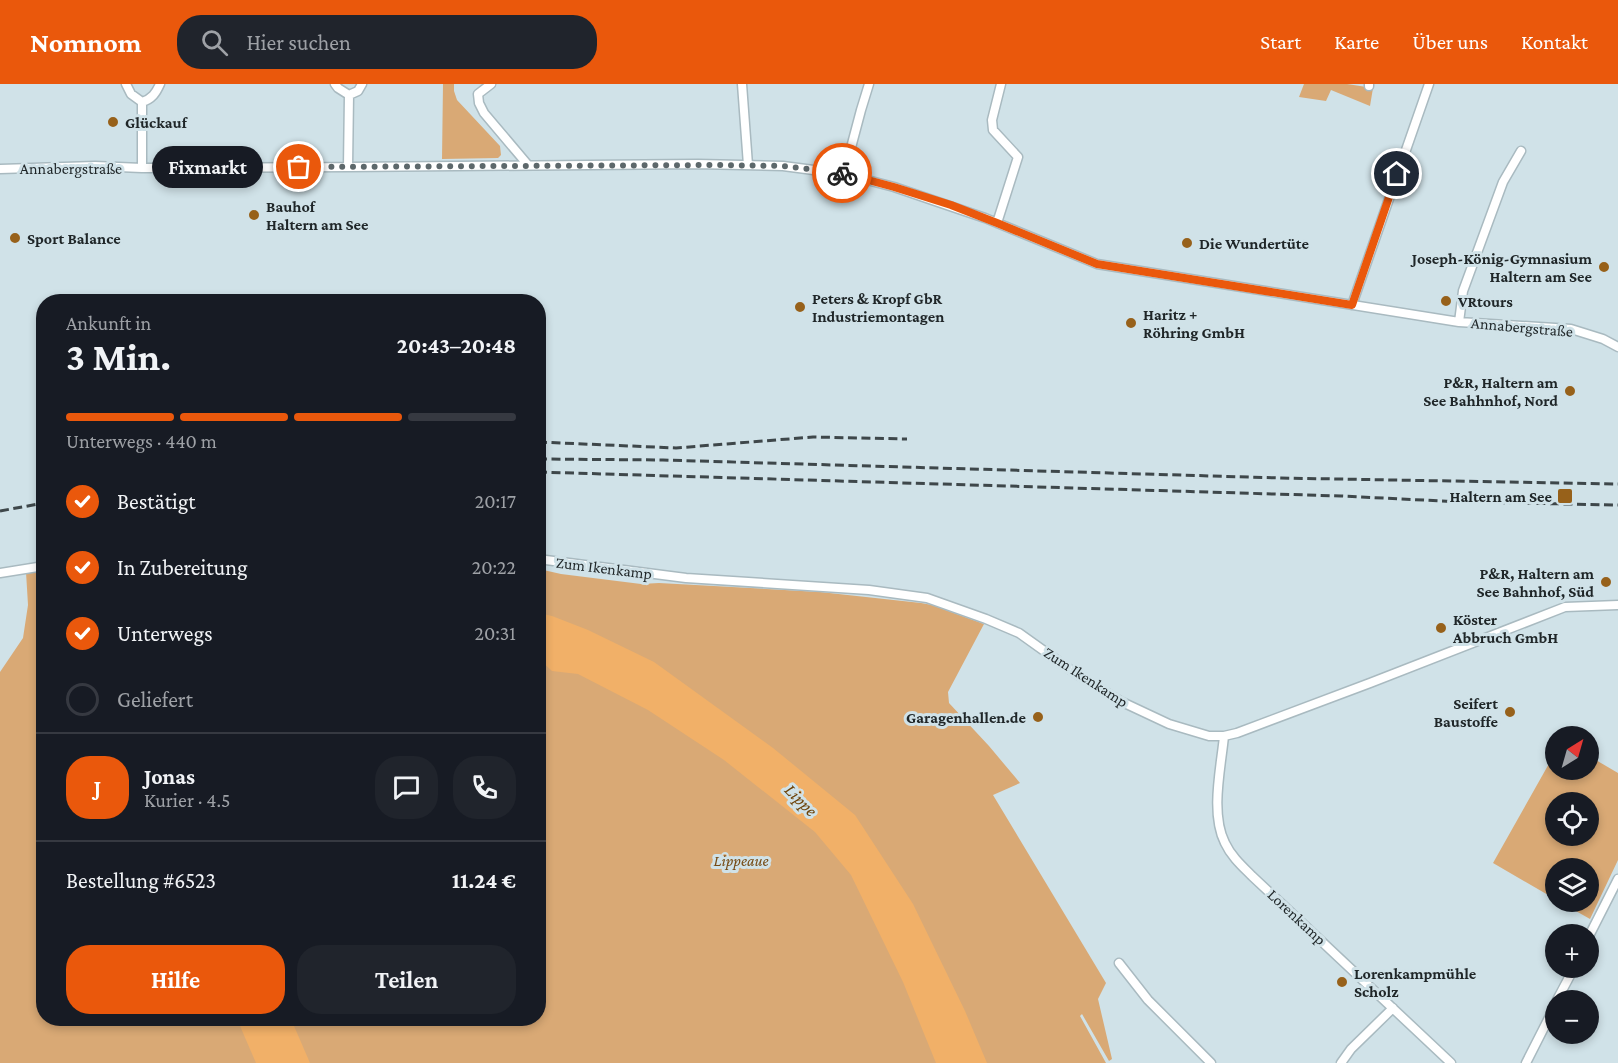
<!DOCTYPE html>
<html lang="de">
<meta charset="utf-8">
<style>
body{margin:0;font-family:"Crimson Pro",serif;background:#20242c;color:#f1f3f6;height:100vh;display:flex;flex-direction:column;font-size:22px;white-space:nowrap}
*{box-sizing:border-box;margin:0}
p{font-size:20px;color:#9ea1a6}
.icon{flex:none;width:33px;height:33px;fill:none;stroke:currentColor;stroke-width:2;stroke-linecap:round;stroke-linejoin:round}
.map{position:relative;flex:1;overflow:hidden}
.details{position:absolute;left:36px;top:210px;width:510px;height:732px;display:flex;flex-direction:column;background:#171b24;border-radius:24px;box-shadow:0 3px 9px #0003}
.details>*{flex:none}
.needle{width:39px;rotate:37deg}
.controls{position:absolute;left:1545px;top:642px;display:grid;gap:12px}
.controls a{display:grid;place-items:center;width:54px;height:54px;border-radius:50%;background:#171b24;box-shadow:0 3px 9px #0003;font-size:30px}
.pin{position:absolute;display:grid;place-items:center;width:51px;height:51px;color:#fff;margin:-26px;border:3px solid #fff;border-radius:50%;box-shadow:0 2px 6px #0007}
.courier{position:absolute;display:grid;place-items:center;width:60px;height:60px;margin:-30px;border:4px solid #ea580c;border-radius:50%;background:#fff;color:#222;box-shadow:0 2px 8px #0007}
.bubble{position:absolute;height:42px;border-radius:21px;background:#171b24;box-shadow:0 3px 9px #0003;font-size:20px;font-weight:700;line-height:42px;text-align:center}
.summary em{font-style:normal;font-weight:700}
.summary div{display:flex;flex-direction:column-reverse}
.summary{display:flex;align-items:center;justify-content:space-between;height:102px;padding:0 30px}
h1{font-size:39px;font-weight:700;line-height:45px}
.bar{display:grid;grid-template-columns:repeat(4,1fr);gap:9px 6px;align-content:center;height:72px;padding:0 30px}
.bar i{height:8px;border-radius:4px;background:#363941}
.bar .current{background:#ea580c}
.bar p{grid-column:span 4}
.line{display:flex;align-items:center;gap:15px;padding:0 30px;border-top:2px solid #363941}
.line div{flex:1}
.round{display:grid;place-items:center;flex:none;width:63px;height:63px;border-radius:24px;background:#20242c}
ol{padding:0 30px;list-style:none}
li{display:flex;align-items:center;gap:18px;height:66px}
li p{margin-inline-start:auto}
li .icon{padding:6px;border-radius:50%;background:#ea580c;color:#fff;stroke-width:4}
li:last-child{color:#9ea1a6}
li i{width:33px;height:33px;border:3px solid #363941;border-radius:50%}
.action{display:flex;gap:12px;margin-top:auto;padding:12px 30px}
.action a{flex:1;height:69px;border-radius:24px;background:#ea580c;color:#fff;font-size:24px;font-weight:700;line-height:69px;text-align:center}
.action a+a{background:#20242c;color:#f1f3f6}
header{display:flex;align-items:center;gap:36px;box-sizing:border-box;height:84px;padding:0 30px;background:#ea580c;color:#fff}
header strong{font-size:28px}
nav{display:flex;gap:33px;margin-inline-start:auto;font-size:21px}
.search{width:420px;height:54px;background:#20242c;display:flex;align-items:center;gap:15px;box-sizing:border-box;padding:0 21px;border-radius:24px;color:#9ea1a6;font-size:22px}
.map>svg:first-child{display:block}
</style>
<header>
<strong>Nomnom</strong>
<div class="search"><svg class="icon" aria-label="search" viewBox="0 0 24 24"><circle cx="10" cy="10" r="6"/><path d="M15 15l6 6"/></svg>Hier suchen</div>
<nav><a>Start</a><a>Karte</a><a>Über uns</a><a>Kontakt</a></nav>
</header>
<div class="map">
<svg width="1618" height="979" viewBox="0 0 1618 979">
<rect width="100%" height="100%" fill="#d0e2e8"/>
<path fill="#d9a975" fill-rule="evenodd" d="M443,0H454V7L457,16L500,62L501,71L498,74L442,75Z
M1304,0H1347L1373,4L1370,22L1331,6L1326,17L1299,13Z
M539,485L561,490L641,500L659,499L820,508L921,519L932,521L984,540L948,608L949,619L989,662L1020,699L993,711L1106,899L1098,915L1112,975L1109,977L1082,930L1080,932L1106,979H0V588L23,554L28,521L26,488L43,486L44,934H538Z
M1555,669L1556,686H1588L1589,672L1618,689V776L1590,835L1560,818H1588V784H1556L1555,815L1493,779ZM1556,718H1588V752H1556Z"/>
<path fill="#f1b068" d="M539,529L552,532L588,546L654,578L773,664L855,731L913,820L965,927L987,979H936L903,898L851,791L815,748L724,676L648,626L578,590L552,587L539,575Z
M237,935H291L310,979H256Z"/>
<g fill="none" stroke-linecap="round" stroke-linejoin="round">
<defs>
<path id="street" d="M126,0L131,10L142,18
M335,0L338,4L349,11
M491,0L478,10L479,19L484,29L528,81
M742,0L748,81
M1369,0V2
M349,11L358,7L362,0
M142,18C152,15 156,9 160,0
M348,83L349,11
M142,84V18
M0,85L95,82L142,84L348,83L698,80L783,82L844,90L894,103L985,134L1097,180L1459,238L1571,245L1603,255L1618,263
M844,90L861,26L869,0
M997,139L1018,73L993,46L992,36L1001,0
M1352,221L1429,0
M1459,238L1463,207L1503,98L1521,67
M538,475L686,494L869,506L927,514L986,535L1019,549L1075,589L1120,617L1169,640L1209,652H1224L1237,649L1370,599L1565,523L1618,521
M0,489L44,482
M1224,652C1221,684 1210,729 1225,759C1231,772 1242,782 1252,792L1451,979
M1588,854L1618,795
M1119,879L1148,916L1211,979
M1557,916L1574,884
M1341,979L1351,965L1393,924
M1526,979L1556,920"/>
</defs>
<use href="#street" stroke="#a9bac0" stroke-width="11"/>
<use href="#street" stroke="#fff" stroke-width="8"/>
<path stroke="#3e474a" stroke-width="3" stroke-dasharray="9 4.5" stroke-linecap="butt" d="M538,358L676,364L813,353L907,355
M538,375L663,376L1281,394L1618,400
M538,388L1341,412L1462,418L1618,421
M0,427L44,419"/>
</g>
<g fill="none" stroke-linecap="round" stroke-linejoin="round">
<path stroke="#5d686b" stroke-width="6" stroke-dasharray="0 10.8" d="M299,83L715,81L783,82L842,89"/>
<path stroke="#ea580c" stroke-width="8" d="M842,89L894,103L951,121L997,139L1097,180L1352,221L1397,90"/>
</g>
<g fill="#97611a" stroke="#d0e2e8" stroke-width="2">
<circle cx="113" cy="38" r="6"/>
<circle cx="254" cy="131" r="6"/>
<circle cx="15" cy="154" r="6"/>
<circle cx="1187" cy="159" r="6"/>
<circle cx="1604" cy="183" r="6"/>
<circle cx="1446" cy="217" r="6"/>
<circle cx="800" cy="223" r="6"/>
<circle cx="1131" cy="239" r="6"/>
<circle cx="1570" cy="307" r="6"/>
<rect x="1557" y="404" width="16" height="16" rx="3"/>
<circle cx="1606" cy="498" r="6"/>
<circle cx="1441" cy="544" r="6"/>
<circle cx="1510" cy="628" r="6"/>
<circle cx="1038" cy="633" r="6"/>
<circle cx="1342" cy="898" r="6"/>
</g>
<g text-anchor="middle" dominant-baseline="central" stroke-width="6" stroke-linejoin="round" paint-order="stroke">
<g font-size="16" font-weight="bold" fill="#1f2628" stroke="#d0e2e8" text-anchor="start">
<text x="125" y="38">Glückauf</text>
<text x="266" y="122">Bauhof<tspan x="266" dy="18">Haltern am See</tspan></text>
<text x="27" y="154">Sport Balance</text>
<text x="1199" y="159">Die Wundertüte</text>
<text x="1592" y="174" text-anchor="end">Joseph-König-Gymnasium<tspan x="1592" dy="18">Haltern am See</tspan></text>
<text x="812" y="214">Peters &amp; Kropf GbR<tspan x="812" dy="18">Industriemontagen</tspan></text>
<text x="1458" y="217">VRtours</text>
<text x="1143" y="230">Haritz +<tspan x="1143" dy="18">Röhring GmbH</tspan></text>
<text x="1558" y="298" text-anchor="end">P&amp;R, Haltern am<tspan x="1558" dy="18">See Bahhnhof, Nord</tspan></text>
<text x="1552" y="412" text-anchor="end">Haltern am See</text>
<text x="1594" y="489" text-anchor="end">P&amp;R, Haltern am<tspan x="1594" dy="18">See Bahnhof, Süd</tspan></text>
<text x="1453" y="535">Köster<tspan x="1453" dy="18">Abbruch GmbH</tspan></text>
<text x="1498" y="619" text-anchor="end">Seifert<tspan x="1498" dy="18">Baustoffe</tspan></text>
<text x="1026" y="633" text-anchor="end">Garagenhallen.de</text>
<text x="1354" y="889">Lorenkampmühle<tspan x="1354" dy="18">Scholz</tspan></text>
</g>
<g font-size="16" fill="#1f2628" stroke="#d0e2e8">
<text x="71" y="84">Annabergstraße</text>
<text transform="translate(1522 243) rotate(5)">Annabergstraße</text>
<text transform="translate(604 484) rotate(7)">Zum Ikenkamp</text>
<text transform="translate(1086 593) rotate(33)">Zum Ikenkamp</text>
<text transform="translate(1297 833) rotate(43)">Lorenkamp</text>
</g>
<g font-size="16" font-style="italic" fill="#764b15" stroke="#d0e2e8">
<text x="741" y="776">Lippeaue</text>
</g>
<g font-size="18" font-style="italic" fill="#6d4309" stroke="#d0e2e8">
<text transform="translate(801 716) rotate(45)">Lippe</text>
</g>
</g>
</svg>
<div class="controls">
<a><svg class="needle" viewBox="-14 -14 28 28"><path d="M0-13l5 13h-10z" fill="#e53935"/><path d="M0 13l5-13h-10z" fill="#9ea1a6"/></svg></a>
<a><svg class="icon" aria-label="locate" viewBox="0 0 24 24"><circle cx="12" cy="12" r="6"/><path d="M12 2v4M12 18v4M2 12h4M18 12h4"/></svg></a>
<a><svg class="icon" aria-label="layers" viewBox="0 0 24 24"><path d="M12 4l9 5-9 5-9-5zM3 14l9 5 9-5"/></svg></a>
<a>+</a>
<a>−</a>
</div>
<div class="pin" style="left:299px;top:83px;background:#ea580c"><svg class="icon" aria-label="bag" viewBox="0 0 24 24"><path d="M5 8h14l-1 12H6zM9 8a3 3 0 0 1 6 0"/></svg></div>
<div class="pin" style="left:1397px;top:90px;background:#1f2937"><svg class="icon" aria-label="home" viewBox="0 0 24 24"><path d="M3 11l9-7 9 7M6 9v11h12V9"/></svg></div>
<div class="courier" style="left:842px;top:89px"><svg class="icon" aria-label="bike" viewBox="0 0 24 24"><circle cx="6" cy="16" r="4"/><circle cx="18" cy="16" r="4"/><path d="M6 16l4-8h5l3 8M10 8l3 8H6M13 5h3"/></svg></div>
<div class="bubble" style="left:152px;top:62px;width:111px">Fixmarkt</div>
<section class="details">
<div class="summary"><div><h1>3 Min.</h1><p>Ankunft in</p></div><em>20:43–20:48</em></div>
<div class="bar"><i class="current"></i><i class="current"></i><i class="current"></i><i></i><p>Unterwegs · 440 m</p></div>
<ol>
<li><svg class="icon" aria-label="check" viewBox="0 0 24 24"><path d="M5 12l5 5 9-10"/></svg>Bestätigt<p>20:17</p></li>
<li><svg class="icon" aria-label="check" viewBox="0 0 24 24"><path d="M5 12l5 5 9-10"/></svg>In Zubereitung<p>20:22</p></li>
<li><svg class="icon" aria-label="check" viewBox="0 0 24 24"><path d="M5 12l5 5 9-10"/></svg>Unterwegs<p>20:31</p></li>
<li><i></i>Geliefert</li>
</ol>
<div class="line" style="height:108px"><b class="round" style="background:#ea580c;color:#fff">J</b><div><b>Jonas</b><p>Kurier · 4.5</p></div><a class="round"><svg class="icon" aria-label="chat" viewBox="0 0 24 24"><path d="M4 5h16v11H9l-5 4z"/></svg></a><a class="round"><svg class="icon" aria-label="phone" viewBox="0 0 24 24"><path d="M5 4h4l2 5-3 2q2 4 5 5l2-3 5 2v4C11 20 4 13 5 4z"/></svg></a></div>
<div class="line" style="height:78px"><div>Bestellung #6523</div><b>11.24 €</b></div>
<div class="action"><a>Hilfe</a><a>Teilen</a></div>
</section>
</div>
